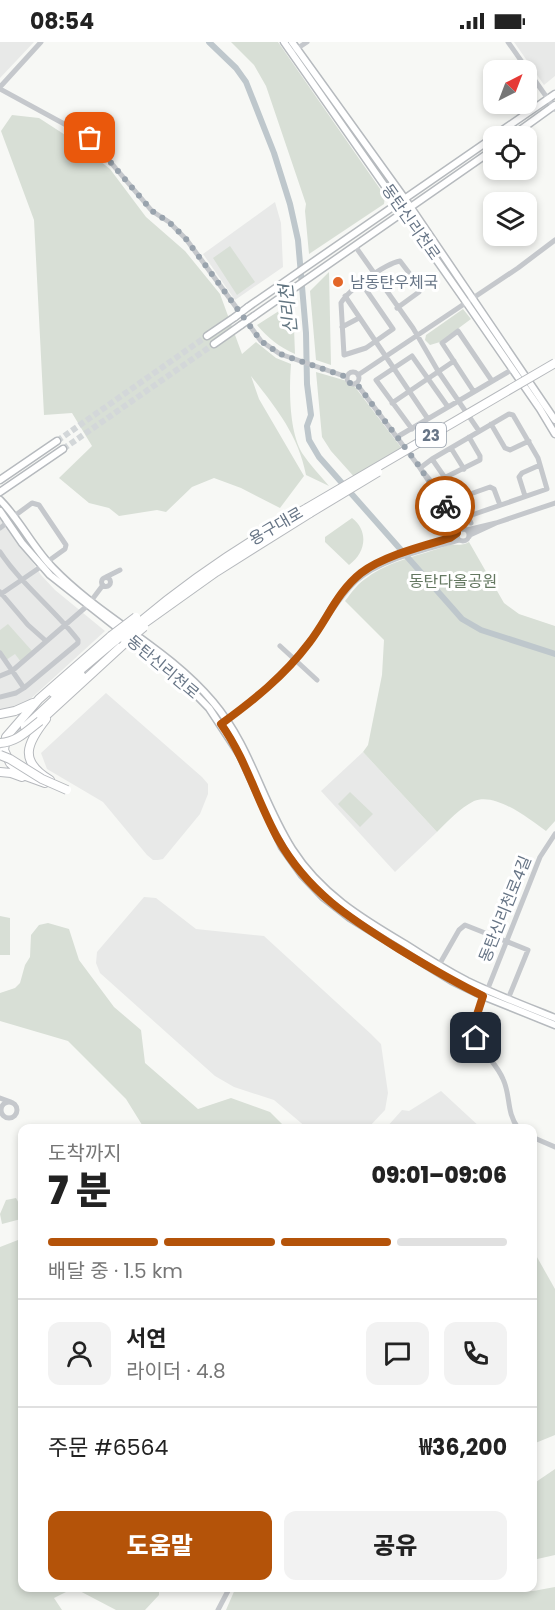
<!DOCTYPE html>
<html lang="ko">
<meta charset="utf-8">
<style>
body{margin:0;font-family:Poppins,"Noto Sans KR",sans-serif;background:#f2f2f2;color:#222;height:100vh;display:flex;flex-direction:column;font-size:22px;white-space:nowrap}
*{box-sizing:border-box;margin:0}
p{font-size:20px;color:#767676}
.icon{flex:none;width:33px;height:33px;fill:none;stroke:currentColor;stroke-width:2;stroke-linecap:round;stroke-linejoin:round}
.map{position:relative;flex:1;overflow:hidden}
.sheet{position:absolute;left:18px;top:1082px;width:519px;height:468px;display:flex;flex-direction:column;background:#fff;border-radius:12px;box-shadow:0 3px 9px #0003}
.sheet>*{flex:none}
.needle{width:39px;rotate:42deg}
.fabs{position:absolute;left:483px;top:18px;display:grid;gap:12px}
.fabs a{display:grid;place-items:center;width:54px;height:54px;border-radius:12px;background:#fff;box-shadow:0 3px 9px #0003;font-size:30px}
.pin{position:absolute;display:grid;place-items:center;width:51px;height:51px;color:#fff;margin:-26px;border-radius:12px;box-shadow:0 3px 9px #0006}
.courier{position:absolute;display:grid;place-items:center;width:60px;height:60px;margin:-30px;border:4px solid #b45309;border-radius:50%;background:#fff;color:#222;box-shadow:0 2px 8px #0007}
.head em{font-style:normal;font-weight:800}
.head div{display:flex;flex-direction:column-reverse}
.head{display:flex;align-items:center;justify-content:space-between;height:102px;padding:0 30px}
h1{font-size:39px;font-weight:800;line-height:45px}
.bar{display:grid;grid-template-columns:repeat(4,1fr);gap:9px 6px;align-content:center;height:72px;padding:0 30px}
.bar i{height:8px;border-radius:4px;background:#e0e0e0}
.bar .active{background:#b45309}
.bar p{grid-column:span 4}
.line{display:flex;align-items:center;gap:15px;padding:0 30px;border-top:2px solid #e0e0e0}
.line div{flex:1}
.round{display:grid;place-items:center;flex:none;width:63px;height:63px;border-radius:12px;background:#f2f2f2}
.primary-button{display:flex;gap:12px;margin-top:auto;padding:12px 30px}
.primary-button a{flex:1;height:69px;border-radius:12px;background:#b45309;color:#fff;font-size:24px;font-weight:800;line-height:69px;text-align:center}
.primary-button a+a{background:#f2f2f2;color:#222}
.status{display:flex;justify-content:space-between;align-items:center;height:42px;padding:0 30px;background:#fff;direction:ltr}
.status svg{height:16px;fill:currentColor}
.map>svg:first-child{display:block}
</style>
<div class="status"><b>08:54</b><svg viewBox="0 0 49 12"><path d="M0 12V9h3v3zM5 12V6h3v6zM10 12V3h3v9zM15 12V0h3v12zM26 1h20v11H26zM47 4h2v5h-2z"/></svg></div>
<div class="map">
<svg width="555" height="1568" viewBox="0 0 555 1568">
<rect width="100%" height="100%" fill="#f7f8f5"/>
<path fill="#e8e9e8" d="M0,0H34L0,36Z
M514,0H555V34L544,43Z
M275,160L281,181L283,225L235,258L203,212Z
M0,471L41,533L55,548L105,589L26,661L0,671Z
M106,651L202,735L208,742V752L200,772L163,817L158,818H153L147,813L103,760L47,727L41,711Z
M363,710L437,790L395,830L321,749Z
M144,855L156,856L196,887L264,894L371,992L381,1002L388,1051L385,1068L368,1086H307L274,1058L234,1045L215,1034L100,931L96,921L97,910Z
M441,1049L481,1086H386L402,1068L409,1069Z"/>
<path fill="#d8dfd6" d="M231,0H278L385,154L384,162L309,212L305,169L306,162L266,44L254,23Z
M12,73L39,76L76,100L110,127L146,175L185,209L220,252L242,312L256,300L276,316L291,322C289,347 289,389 302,411C310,423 320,433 329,444L306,433C298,392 275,365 251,334L259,357L304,434L280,466L241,446L214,436L192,445L166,470L157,468L119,474L109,466L89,461L59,436L92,404L72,371L44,373L34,178L1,89Z
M230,204L255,240L237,253L213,216Z
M329,230L331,323L316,318L310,249Z
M293,260L295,312C279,305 268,296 257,283Z
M463,267L471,277L440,300L430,303L425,298L426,293Z
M316,330L347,339L355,345L403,408L357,438L331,409L322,395Z
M352,476C369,489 366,511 349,523L325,500V495Z
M469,500L504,561L519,572L555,584V779L546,789C529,777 496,750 474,759C460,766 448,779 437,790L363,710L368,703L382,633L384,598L345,559C352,550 358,541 368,535C389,519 421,513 446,504C454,501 461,505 469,500Z
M8,582L33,610L21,620L15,612L6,618L0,609V588Z
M350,750L373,772L360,785L338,762Z
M0,874L10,876V913H0Z
M48,881L69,887L79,918L114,965L141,988L145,1021L198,1067L231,1056L270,1070L286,1086H144L126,1057L68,999L0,979V951L15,946L20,941L25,923L30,915L31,893L39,883Z
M16,1156L21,1165V1177L2,1182L0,1172L6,1158Z
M18,1198L22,1205V1545H159V1553L145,1568H116L74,1546L54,1556L62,1568H0V1205Z
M533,1208L555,1247V1393L533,1402Z
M555,1427V1513L533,1518V1442Z
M236,1545H492C513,1554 533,1549 555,1545V1568H226Z"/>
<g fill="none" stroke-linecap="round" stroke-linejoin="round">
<path stroke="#bec7cc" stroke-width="6" d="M209,0L236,26L246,40L274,111L290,162L298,198L306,291L307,342L311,373L307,384L309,398L319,415L462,577L481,588L555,612"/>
<path stroke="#d3d7d9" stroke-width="6" stroke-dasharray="6 3" stroke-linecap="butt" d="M57,399L207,294
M63,407L214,302"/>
<path stroke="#d3d7d9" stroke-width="8" stroke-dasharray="8 4" stroke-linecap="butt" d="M0,708L25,685"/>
<defs>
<path id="major" d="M284,0L466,260L540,367L555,392
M292,0L405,157L555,378
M494,94L555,52
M512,94L555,63
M248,265L494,95
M254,274L494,107
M207,294L235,275
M214,302L241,283
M0,438L57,399
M0,450L63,407
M0,458C20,478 33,506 53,526C101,576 168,606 213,660C251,705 261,758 292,807C320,851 361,876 405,902C425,915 446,928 467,939C496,953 525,964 555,976
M0,469L22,501L50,533L177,633L209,666L240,713L282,805L302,833L323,855L350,876L452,939L483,954L555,983"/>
<path id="highway" d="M140,580C192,536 248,499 307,466
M146,580L216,530L310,471
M53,651L116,598
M0,672L15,669L33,661
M46,677C27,701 18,719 50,738
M40,679L125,601
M25,685L81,633
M0,730L11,731L22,735
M45,741L23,733L10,721L4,708L6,695L39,657L111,594"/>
</defs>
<use href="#major" stroke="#b6babe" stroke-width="9"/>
<use href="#highway" stroke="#b6b9bd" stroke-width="10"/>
<path stroke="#c5c8cc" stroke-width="5" d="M508,0L555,67
M295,8L307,0
M0,45L41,0
M0,47L90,96L152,169L169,180L186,197L261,299L280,312L347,335
M355,204L413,286L438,329L479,389
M362,242L393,287L366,306L344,313L341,261C348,248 385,222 400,219L419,244V250L397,266
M345,254L428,377
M342,285L359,276
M347 336a6 6 0 1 1 12 0a6 6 0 1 1-12 0Z
M358,333L518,226L555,198
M356,341L420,426L432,417L509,372L513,373L538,416L547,447L469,474
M474,350L442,301L458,289L492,339
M392,361L454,319
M491,382L505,406L510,408L529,399
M412,387L376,338L412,314L448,365
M397,395L513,327
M451,406L464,427
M432,417L459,456L471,481
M446,435L480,418V414L469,395
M525,454L519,435L522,431L540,423
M459,456L490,445L494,447L500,463
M13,475L32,461L39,463L66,503L65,507L47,520
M496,481L555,461
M0,486L8,480
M457 493a6 6 0 1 1 12 0a6 6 0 1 1-12 0Z
M467,488L496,481L470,493L469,495
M458,489L442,459L420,426L441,451L459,483L463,487
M457,491L450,496C422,505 388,512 363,529C341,544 326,572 314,595C327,577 339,555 356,539C380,517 428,507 459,498
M0,510C22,543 54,567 78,598V601L24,646L16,651L0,655
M106,535L120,528
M101.5 540a4.5 4.5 0 1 1 9 0a4.5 4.5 0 1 1-9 0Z
M0,550L28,583L46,599
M1,552L42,524
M91,559L103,543
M280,604L317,638
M0,611L24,646
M0,634L12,629L87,564
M224,680C257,655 288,629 314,595
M439,923L459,888L465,883L528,908L508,957
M0,1056L11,1060
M1 1068a8 8 0 1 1 16 0a8 8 0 1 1-16 0Z
M518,1086C506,1070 511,1054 503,1037C494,1016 473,1005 475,979L540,815L555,792
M532,1095L555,1105
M218,1568L230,1545"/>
<use href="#major" stroke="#fff" stroke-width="6"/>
<use href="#highway" stroke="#fff" stroke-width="8"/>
<defs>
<path id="major-bridge" d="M235,275L248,265
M241,283L254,274"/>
<path id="highway-bridge" d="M307,466L555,321
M310,471L378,430
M111,594L136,575
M116,598L140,580
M125,601L144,585
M0,701C17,700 27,689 40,679
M0,713L10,717L42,737L67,748"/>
</defs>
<use href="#major-bridge" stroke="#b6babe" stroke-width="9" stroke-linecap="butt"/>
<use href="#highway-bridge" stroke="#b6b9bd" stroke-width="10" stroke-linecap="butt"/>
<use href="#major-bridge" stroke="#fff" stroke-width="6"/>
<use href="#highway-bridge" stroke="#fff" stroke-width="8"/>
</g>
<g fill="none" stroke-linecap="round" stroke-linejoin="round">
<path stroke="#99a3ad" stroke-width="6" stroke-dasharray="0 10.8" d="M90,96L152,169L169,180L186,197L261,299L280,312L347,335L350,341H356L417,421L445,464"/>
<path stroke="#b45309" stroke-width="8" d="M445,464L457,485V491L450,496C423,504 383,514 361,531C337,550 327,578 309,601C284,634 254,658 221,682C246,717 257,759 278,797C308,850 349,876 399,907C427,924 454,940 483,954L475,979L476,996"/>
</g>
<circle fill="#e36729" stroke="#fff" stroke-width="2" cx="338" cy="240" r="6"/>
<g text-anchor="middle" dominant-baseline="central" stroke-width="6" stroke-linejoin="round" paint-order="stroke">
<rect fill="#fff" stroke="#959eaa" stroke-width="1.5" x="416" y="381" width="30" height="24" rx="4.5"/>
<g font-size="15" font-weight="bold" fill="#677586">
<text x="431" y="393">23</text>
</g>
<g font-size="16" fill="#677586" stroke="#fff">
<text transform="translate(411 180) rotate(55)">동탄신리천로</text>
<text transform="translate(276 484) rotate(-30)">용구대로</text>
<text transform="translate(163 625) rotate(40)">동탄신리천로</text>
<text transform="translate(505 867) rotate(-68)">동탄신리천로4길</text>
</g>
<g font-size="16" fill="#677586" stroke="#fff" text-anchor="start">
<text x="350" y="240">남동탄우체국</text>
</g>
<g font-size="16" fill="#647861" stroke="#fff">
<text x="453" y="539">동탄다올공원</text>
</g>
<g font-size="18" font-style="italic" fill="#637682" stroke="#fff">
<text transform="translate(288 267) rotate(-96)">신리천</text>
</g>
</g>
</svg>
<div class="fabs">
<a><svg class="needle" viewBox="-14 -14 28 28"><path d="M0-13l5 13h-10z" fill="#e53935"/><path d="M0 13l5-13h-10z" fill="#767676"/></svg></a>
<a><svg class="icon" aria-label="locate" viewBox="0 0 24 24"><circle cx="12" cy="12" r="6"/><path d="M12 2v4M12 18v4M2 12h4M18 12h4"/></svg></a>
<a><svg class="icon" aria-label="layers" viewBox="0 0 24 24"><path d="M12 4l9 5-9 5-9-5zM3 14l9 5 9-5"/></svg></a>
</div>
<div class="pin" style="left:90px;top:96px;background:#ea580c"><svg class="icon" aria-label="bag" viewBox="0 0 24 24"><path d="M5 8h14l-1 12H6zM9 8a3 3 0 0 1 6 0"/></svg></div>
<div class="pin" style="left:476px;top:996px;background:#1f2937"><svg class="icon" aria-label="home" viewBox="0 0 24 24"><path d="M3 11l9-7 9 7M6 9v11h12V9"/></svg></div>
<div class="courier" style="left:445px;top:464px"><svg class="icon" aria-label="bike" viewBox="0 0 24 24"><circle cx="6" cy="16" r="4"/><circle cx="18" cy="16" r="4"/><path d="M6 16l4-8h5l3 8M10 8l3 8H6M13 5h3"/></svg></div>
<section class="sheet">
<div class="head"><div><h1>7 분</h1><p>도착까지</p></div><em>09:01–09:06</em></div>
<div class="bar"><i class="active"></i><i class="active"></i><i class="active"></i><i></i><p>배달 중 · 1.5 km</p></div>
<div class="line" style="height:108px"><a class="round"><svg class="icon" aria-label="person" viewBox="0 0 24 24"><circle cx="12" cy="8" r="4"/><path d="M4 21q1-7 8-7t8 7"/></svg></a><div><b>서연</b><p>라이더 · 4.8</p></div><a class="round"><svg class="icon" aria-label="chat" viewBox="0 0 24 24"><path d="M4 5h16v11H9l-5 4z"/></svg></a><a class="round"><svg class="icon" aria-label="phone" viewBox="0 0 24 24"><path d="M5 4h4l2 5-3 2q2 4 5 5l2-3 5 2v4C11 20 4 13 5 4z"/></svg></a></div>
<div class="line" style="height:78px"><div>주문 #6564</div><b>₩36,200</b></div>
<div class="primary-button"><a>도움말</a><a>공유</a></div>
</section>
</div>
